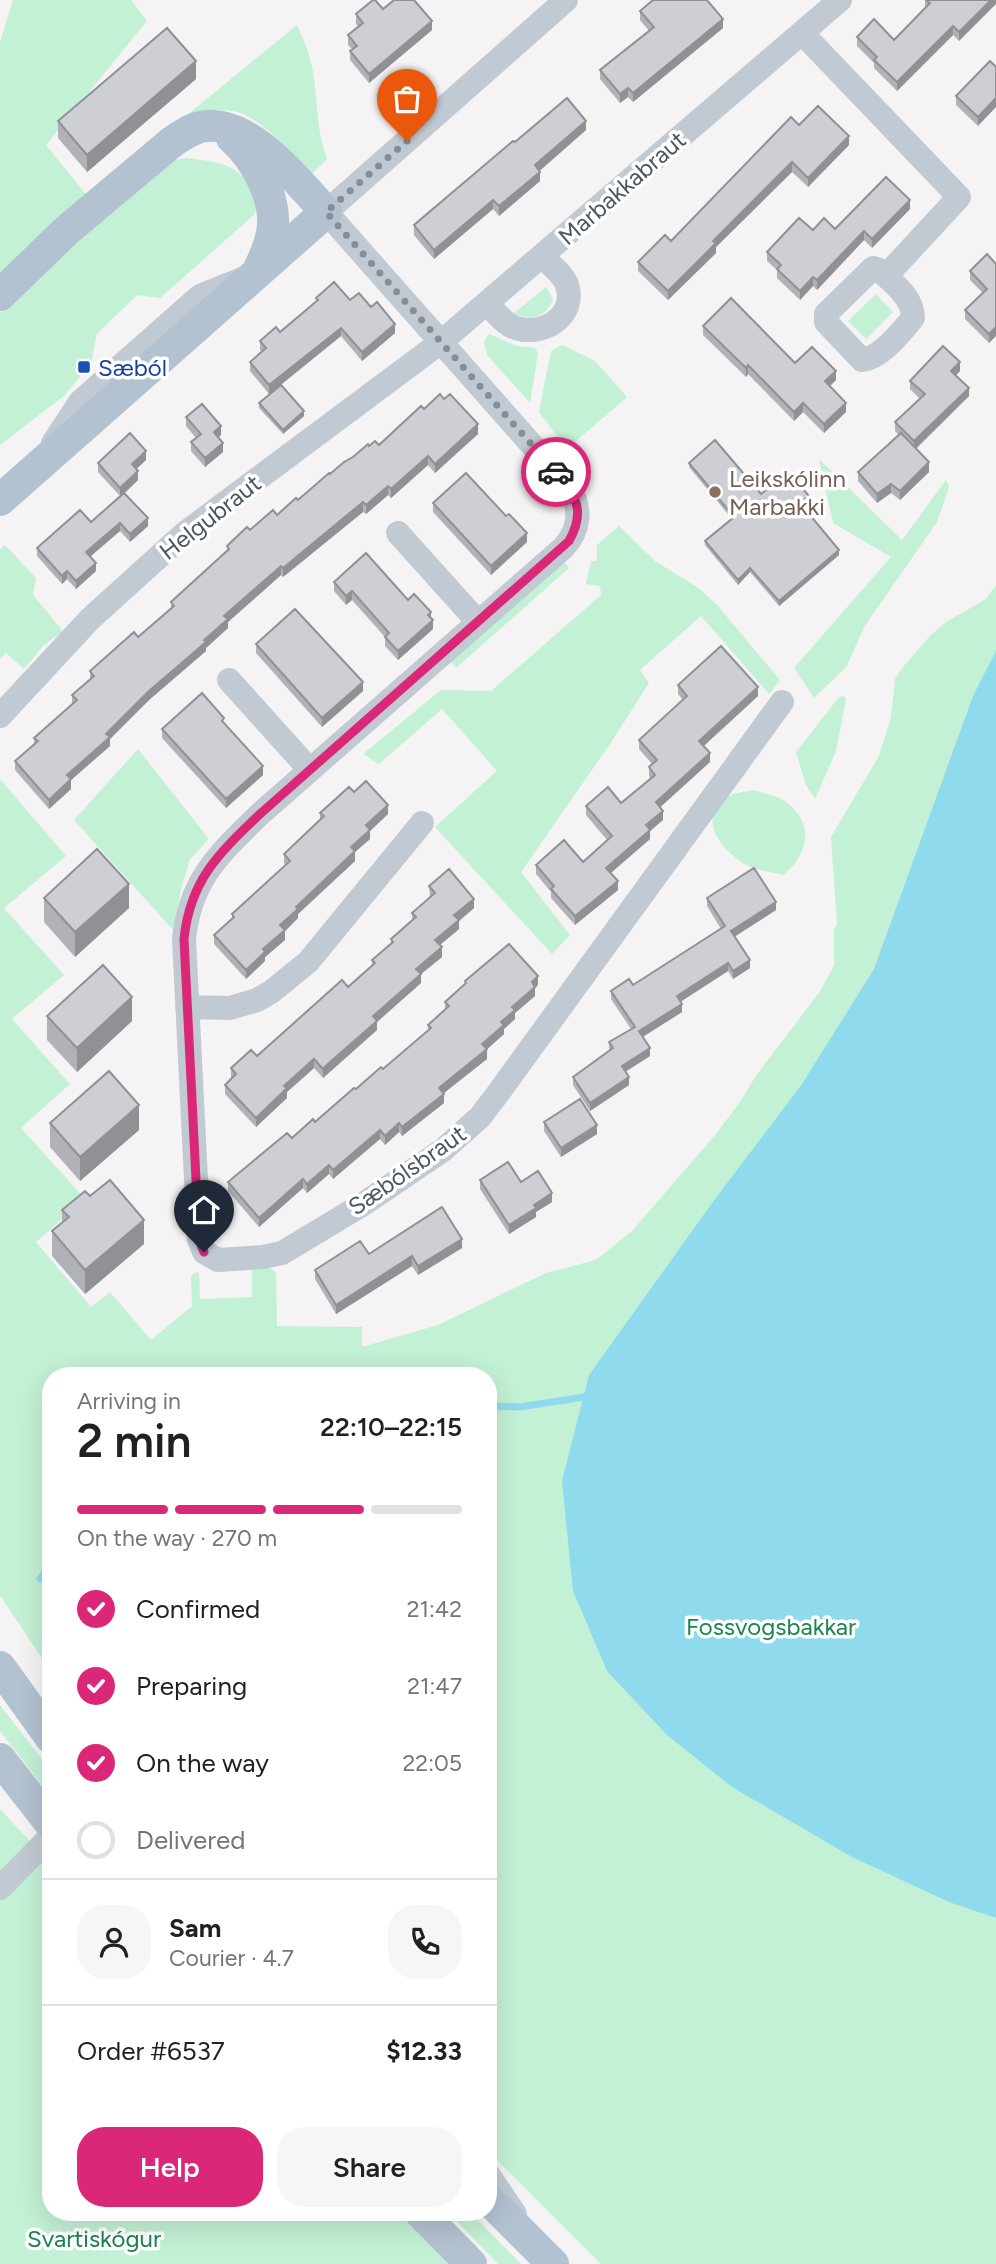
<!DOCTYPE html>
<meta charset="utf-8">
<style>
body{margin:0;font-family:Figtree,sans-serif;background:#f6f6f6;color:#202124;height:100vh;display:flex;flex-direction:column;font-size:26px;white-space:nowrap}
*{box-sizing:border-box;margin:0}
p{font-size:23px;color:#757577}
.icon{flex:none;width:38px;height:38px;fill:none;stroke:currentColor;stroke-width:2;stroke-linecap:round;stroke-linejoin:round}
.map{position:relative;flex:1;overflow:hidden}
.drawer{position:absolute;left:42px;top:1367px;width:455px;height:854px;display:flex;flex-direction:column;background:#fff;border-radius:28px;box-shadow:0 7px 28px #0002}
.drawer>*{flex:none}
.pin{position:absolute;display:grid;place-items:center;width:60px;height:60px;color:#fff;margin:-72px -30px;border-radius:50% 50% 50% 0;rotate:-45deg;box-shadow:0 0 7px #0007}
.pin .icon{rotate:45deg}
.courier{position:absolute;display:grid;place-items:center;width:70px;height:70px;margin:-35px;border:5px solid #db2777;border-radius:50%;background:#fff;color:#222;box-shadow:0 2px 9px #0007}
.headline em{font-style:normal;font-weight:600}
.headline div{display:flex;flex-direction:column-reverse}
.headline{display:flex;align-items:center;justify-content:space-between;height:119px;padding:0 35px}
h1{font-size:46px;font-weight:600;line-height:52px}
.bar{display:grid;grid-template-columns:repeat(4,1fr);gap:10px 7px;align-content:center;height:84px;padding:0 35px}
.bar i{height:9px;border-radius:5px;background:#e0e0e0}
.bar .on{background:#db2777}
.bar p{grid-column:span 4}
.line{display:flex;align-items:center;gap:18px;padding:0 35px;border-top:2px solid #e0e0e0}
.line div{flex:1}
.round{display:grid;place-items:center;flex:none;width:74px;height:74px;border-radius:28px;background:#f6f6f6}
ol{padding:0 35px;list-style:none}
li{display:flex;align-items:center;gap:21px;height:77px}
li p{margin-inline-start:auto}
li .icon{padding:7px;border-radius:50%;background:#db2777;color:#fff;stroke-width:4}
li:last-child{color:#757577}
li i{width:38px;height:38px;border:4px solid #e0e0e0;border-radius:50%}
.action{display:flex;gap:14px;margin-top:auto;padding:14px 35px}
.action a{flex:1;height:80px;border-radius:28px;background:#db2777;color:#fff;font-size:28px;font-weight:600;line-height:80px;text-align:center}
.action a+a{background:#f6f6f6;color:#202124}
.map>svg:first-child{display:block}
</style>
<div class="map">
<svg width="996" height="2264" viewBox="0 0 996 2264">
<rect width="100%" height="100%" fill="#f5f3f3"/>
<path fill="#c3f1d5" d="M13,0H131L147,21L46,145L89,198L0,281V42Z
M297,25C304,40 310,55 313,72C318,102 316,130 327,159L312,174C293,156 265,122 241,113C224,107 205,112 187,115Z
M188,158C225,163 238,164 258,197L255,214L160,298L137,295L97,334L91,363L65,395L0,445V313L33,275L174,160Z
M546,287L553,299C546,318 531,321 513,314Z
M876,294L893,312L866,339L848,321Z
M489,334L517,346L535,348L538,353L530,403L487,355L484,342Z
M562,345L595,361L627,397L567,449L539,412L551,351Z
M819,459L902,540L946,480L949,487L937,522L864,627L847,666L814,698L794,668L891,557L833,523Z
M619,526L655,561L700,589L718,606L780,680L769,694L701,616L640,670L649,683L610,744L521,872L570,935L552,954L435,827L497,771L442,709L379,764L363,754L441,690L491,691L601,595L600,586L586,584L591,561H597V545Z
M5,545L36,578L33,595L63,631L43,646L24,669L6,653L0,659V549Z
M564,562L569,568L456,668L451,662Z
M996,585V2264H601L498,2161L488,2147V1376H51V1672L0,1595V779L66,856L4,908L64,975L12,1019L70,1084L21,1128L85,1199L36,1242L91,1307L110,1292L151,1340L192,1306L191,1277L194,1273L199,1272L200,1299L252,1297V1270L269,1267L276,1273L277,1326L362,1327V1347L438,1325L546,1273L596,1260L632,1231L716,1134L742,1099L755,1077L821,990L834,965V929L837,924L831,837L879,756L891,717L895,679L903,667L930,636L946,622L986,599Z
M844,696L846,699L836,751L815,799L806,785L796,752L839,697Z
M138,749L209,839L190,859L181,889L174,931L74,820Z
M754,790C763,793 777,796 785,801C815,823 809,853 784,875C772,872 757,871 747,865C721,851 696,820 727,797C734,792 746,792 754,790Z
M0,1705L51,1771V1797L0,1731Z
M0,1809L51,1864V2212H401L452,2264H0Z
M448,2212H470L521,2264H498Z"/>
<path fill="#90daee" d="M996,651V1918L949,1902L852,1857L732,1787L667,1735L607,1671L573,1591L562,1481L589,1375L712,1203L802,1084L874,969L973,696Z"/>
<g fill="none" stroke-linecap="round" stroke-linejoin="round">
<path stroke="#90daee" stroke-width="7" d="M488,1406L520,1407L584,1397
M40,1579L51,1565"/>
<path stroke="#c1cad2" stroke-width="24" d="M566,0L326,212L569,487C582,509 580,530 563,548L260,814C219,854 190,880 184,939L199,1240L204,1252L218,1260L263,1257L282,1253L365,1203L443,1150L480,1117L496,1096L782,702
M802,33L959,197L886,276
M873,268L879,270C893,283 913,297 913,318C901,332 881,358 862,360L826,322V314Z
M487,303C495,312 505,325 516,328C543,337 577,316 567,285C564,275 549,264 542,256
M53,443L80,402L200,296L245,278
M398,533L478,622
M229,680L310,770
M0,716L90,619L185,533L441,342L840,0
M187,1007L230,1008L257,1000L271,992L308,962L422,823
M0,1888L51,1836
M488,2174L515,2214"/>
<path stroke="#b3c2d1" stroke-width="32" d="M232,138C254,157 275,195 273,225C272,241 265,256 258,271
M0,295L66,231L172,142C183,135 193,127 206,126C252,122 298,182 326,212L0,500
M0,1667L51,1738
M0,1759L51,1824
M488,2199L553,2264
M420,2212L471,2264"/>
</g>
<path fill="#b0b2b7" d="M925,0H996L959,41L953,35L897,91L874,68V63L857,46V37L894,40L925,8Z
M383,9L432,30L369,83L350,60V51L352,49L348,45V35L359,27L356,24V14Z
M640,11L723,28L633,102L628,97L620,103L600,79V70L649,31L640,20Z
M990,61L978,126L956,105V96Z
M196,79L87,172L58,138V121Z
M799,125L849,145L808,187L792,172L716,247V253L668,300L638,271V262L671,241Z
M586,130L539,171L540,181L499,216L493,209L434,259L414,235V225L515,142Z
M910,209L872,248L864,240L817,290L813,286L800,300L777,278V270L767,261V252L813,230L835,229Z
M996,264L989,343L965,319V310L983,293L970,280V271Z
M316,298L350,300L371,307L395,333L362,361L341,336L281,385L304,416L283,434L259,408V403L269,394L250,371V362L262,352L260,350V341L280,332L316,302Z
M703,326L836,380L829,386L846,412L824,433L803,412L794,421L748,374L746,377L703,335Z
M960,371L956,375L969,396L916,449L929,472L900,500L891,493L877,503L858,481V472L899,435L895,431V422L920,399L910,389V381Z
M424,409L478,434L435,473L428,465L391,498L388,495L366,514L363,512L283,577L281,575L228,622V628L206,648V651L149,700L110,739V746L71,780V789L49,809L15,770V761L34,744V738L72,704V695L90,680V671L138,637L171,608V602L227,551V546L250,530L277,515L330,474L369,446L379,445Z
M186,417L221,435L218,437L223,452L205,467L191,451V442L196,438L186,426Z
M146,460L136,469L138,480L125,493L148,526L130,542L120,531L90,557L96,571L76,589L67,579L62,584L37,556V548L91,522L120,496L98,472V463Z
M689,463L761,494L809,501L802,506L839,555L779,606L750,572L738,585L705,545V541L732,519L689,467Z
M433,503L527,542L491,575L433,512Z
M334,582L408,600L433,629L398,660L385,646V637L352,600L346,605L334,591Z
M256,644L363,691L322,727L256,653Z
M678,685L758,696L704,746L710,762L660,807L663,820L650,831V839L611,873L618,890L575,925L551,898V892L536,874V865L583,862L607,840L586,815V806L621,803L651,779L649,776V767L652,764L639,749V740L683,700L678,694Z
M162,729L263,775L226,808L162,738Z
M354,792L388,814L370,831V839L355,852V861L298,914V918L285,931V940L265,957V961L246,979L214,944V935L232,919V914L286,866L284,863V854L320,820V813Z
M429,886L474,908L459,921V929L440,945L442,957L421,974V983L377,1022V1030L323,1078L314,1068L287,1092V1098L256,1127L225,1094V1085L232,1079L231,1077V1068L257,1056L348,987L372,965V960L391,945V939L412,921V913L430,897Z
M44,898L129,908L75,957L44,922Z
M707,898L776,910L735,936L750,968L733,979L728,971L680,1002L682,1012L643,1037L650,1056L626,1071L629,1085L590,1111L573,1085V1077L609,1051V1042L631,1029L611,999V991L633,985L721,929L707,906Z
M465,981L538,985L535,988V996L515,1013V1019L504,1029V1034L487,1049V1059L443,1093L444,1103L402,1136L399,1132L385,1145L380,1139L333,1179L329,1174L307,1193L303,1188L259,1227L228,1191V1182L315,1122L383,1069L428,1030V1025L445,1010V1002L465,984Z
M47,1016L132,1021L77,1072L47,1040Z
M544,1122L597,1134L561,1157L544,1131Z
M50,1123L139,1130L80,1181L50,1147Z
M480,1180L521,1182L552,1202L536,1212V1217L509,1234L480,1189Z
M90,1196L144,1244L85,1294L52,1256V1231L62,1223V1210Z
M462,1248L418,1275L412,1266L336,1314L315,1279V1270L369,1254Z"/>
<path fill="#909195" d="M991,0H996V4L959,41V32Z
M723,19V28L633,102V93Z
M432,21V30L369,83V74Z
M953,26V35L897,91V82Z
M196,61V79L87,172V155Z
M628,88V97L620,103V94Z
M996,98V107L978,126V117Z
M586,121V130L535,175V165Z
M849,136V145L808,187V178Z
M792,162V172L716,247V253L668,300V291L713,241Z
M540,172V181L499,216V206Z
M493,200V209L434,259V250Z
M910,200V209L872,248V239Z
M864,231V240L817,290V280Z
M813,277V286L800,300V291Z
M395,324V333L362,361V352Z
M996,327V336L989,343V334Z
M341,328V336L269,394V385Z
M960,362V371L951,380V371Z
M748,365V374L746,377V368Z
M836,371V380L825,391V381Z
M969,388V396L914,450V441Z
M803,403V412L794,421V412Z
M846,403V412L824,433V424Z
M304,411V416L283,434V430Z
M478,424V434L435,473V464Z
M221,426V435L214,441V432Z
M223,443V452L205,467V458Z
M146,451V460L132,473V464Z
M428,456V465L391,498V489Z
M929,462V472L900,500V491Z
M138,471V480L120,497V488Z
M891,484V493L877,503V494Z
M388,486V495L366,514V505Z
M809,496V501L800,508V503Z
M363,502V512L283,577V568Z
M148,518V526L130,542V534Z
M120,523V531L86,560V552Z
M527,533V542L491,575V566Z
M839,550V555L779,606V601Z
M96,563V571L76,589V581Z
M281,566V575L228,622V628L206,648V651L149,700L110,739V746L71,780V789L49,809V800L67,775L106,734L149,691L204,640L224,616Z
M750,568V572L738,585V580Z
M67,571V579L62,584V576Z
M352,591V600L346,605V596Z
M431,612V622L433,620V629L398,660V651Z
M363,682V691L322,727V718Z
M758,687V696L699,750V741Z
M710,753V762L656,811V802Z
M263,766V775L226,808V799Z
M388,805V814L370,831V839L355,852V861L298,914V918L285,931V940L265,957V961L246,979V970L263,949L280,925L351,847L366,825Z
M663,811V820L650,831V839L606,877V868L646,825Z
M618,881V890L575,925V916Z
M129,884V908L75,957V932Z
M474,899V908L459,921V929L435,949V940L454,915Z
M776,902V910L731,939V931Z
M442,947V957L421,974V983L377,1022V1030L323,1078V1069L416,969Z
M750,960V968L733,979V971Z
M728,963V971L677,1004V996Z
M538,976V985L535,988V996L515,1013V1019L504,1029V1034L486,1050L487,1049V1059L439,1097V1088L482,1044L501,1022L532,982Z
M132,997V1021L77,1072V1048Z
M682,1004V1012L639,1039V1031Z
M650,1048V1056L622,1074V1066Z
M314,1059V1068L287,1092V1098L256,1127V1118L284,1086Z
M629,1077V1085L590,1111V1103Z
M444,1094V1103L402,1136V1127Z
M139,1105V1130L80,1181V1157Z
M399,1123V1132L385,1145V1136Z
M597,1125V1134L561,1157V1148Z
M380,1130V1139L333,1179V1170Z
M329,1165V1174L307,1193V1184Z
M303,1179V1188L259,1227V1218Z
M552,1193V1202L536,1212V1217L509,1234V1225L534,1205Z
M144,1220V1244L85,1294V1270Z
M462,1239V1248L418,1275V1266Z
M412,1256V1266L336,1314V1305Z"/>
<path fill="#cdcfd5" stroke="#909195" stroke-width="2" d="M373,0H375L383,9L394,0H414L432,21L369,74L350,51L357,46L348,35L363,23L356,14Z
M653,0H707L723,19L633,93L628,88L620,94L600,70L654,27L640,11Z
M926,0H991L959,32L953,26L897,82L874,60L877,57L857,37L874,19L894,40L930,3Z
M167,28L196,61L87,155L58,121Z
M990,61L996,67V98L978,117L956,96Z
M567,98L586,121L535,165L540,172L499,206L493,200L434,250L414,225L513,141L515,142Z
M818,106L849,136L808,178L792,162L713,241L716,243L668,291L638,262L665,235L671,241L791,117L799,125Z
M886,177L910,200L872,239L864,231L817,280L813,277L800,291L777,269L781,265L767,252L799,218L813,230L824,218L835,229Z
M987,254L996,264V327L989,334L965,310L987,289L970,271Z
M334,282L350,300L359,293L371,307L377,302L395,324L362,352L341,328L269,385L250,362L266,348L260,341L276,327L280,332L318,300L316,298Z
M731,298L795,363L812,347L836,371L825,381L846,403L824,424L803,403L794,412L748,365L746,368L703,326Z
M943,346L960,362L951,371L969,388L914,441L895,422L925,394L910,381Z
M281,385L304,411L283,430L259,403Z
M440,394L444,399L450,394L478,424L435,464L428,456L391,489L388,486L366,505L363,502L283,568L281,566L224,616L228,619L204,640L206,642L149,691L106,734L110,737L67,775L71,779L49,800L15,761L38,741L34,738L77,700L72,695L94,676L90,671L134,632L138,637L174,606L171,602L229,549L227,546L247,527L250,530L273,510L277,515L296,498L298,500L329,473L330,474L344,462L353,457L368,444L369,446L375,441L379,445L421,406L424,409Z
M202,404L221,426L214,432L223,443L205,458L191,442L201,434L186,417Z
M130,433L146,451L132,464L138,471L120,488L98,463Z
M901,433L929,462L900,491L891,484L877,494L858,472Z
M715,440L761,494L788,471L809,496L800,503L839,550L779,601L750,568L738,580L705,541L734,517L689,463Z
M466,473L506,516L509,514L527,533L491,566L433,503Z
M124,493L148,518L130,534L120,523L86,552L96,563L76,581L67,571L62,576L37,548L80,510L91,522Z
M366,553L408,600L414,594L431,612L428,615L433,620L398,651L385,637L389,633L352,591L346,596L334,582Z
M295,609L363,682L322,718L256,644Z
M721,646L758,687L699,741L710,753L656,802L663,811L646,825L650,830L606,868L618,881L575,916L551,889L554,886L536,865L564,840L583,862L612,836L586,806L608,787L621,803L655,775L649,767L657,760L639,740L687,696L678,685Z
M202,693L224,718L222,721L263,766L226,799L162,729Z
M366,781L388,805L366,825L370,830L351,847L355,851L296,907L298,909L280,925L285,930L263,949L265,952L246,970L214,935L234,917L232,914L290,861L284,854L324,816L320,813L349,787L354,792Z
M97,849L129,884L75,932L44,898Z
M754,868L776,902L731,931L750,960L733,971L728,963L677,996L682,1004L639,1031L650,1048L622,1066L629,1077L590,1103L573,1077L613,1048L609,1042L635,1027L611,991L629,979L633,985L725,926L707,898Z
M449,869L474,899L454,915L459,920L435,940L442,947L416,969L421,974L373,1016L377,1021L330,1062L323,1069L314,1059L284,1086L287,1088L256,1118L225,1085L236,1074L231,1068L251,1050L257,1056L342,980L348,987L375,963L372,960L393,942L391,939L416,917L412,913L435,893L429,886Z
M509,944L538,976L532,982L535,987L512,1007L515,1010L501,1022L504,1025L482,1044L487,1049L439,1088L444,1094L402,1127L399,1123L385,1136L380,1130L333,1170L329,1165L307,1184L303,1179L259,1218L228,1182L287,1133L292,1138L313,1119L315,1122L354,1088L356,1089L381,1067L383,1069L431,1028L428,1025L449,1006L445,1002L466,983L465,981Z
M103,965L132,997L77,1048L47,1016Z
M109,1071L139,1105L80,1157L50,1123Z
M580,1099L597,1125L561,1148L544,1122Z
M508,1162L521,1182L538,1171L552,1193L534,1205L536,1208L509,1225L480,1180Z
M110,1180L144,1220L85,1270L52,1231L69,1217L62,1210L85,1191L90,1196Z
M442,1207L462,1239L418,1266L412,1256L336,1305L315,1270L360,1241L369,1254Z"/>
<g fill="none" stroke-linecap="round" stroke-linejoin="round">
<path stroke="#868d94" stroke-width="7" stroke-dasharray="0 12.6" d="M407,141L326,212L556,472"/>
<path stroke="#db2777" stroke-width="9" d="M204,1252L199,1240L184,939C190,880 219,853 260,814L569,541C586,511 576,496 556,472"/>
</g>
<rect fill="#1a4fb4" stroke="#fff" stroke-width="2.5" x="77" y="360" width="14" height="14" rx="3.5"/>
<circle fill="#8d6e63" stroke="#fff" stroke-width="2.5" cx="715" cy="492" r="7"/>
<g text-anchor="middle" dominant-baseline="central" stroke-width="7" stroke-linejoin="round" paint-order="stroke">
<g font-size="24" fill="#4a5661" stroke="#fff">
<text transform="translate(622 188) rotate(-41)">Marbakkabraut</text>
<text transform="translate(210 517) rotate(-38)">Helgubraut</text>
<text transform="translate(407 1170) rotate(-35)">Sæbólsbraut</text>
</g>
<g font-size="24" fill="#164399" stroke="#fff" text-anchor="start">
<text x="98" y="367">Sæból</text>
</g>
<g font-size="24" fill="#785e54" stroke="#fff" text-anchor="start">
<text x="729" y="478">Leikskólinn<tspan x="729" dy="28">Marbakki</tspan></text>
</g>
<g font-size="24" fill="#17864f" stroke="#fff">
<text x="771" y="1626">Fossvogsbakkar</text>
<text x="94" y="2238">Svartiskógur</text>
</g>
</g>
</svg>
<div class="pin" style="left:407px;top:141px;background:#ea580c"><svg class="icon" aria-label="bag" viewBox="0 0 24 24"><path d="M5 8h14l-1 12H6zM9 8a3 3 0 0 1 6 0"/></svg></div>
<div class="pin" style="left:204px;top:1252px;background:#1f2937"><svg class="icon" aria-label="home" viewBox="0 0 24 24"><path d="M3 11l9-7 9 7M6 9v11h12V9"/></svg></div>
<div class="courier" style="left:556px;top:472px"><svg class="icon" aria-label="car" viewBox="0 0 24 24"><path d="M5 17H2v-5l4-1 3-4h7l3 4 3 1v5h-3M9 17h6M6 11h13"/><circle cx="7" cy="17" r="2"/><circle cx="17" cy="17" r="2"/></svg></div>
<section class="drawer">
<div class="headline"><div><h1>2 min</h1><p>Arriving in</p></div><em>22:10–22:15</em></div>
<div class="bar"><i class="on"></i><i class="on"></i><i class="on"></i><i></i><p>On the way · 270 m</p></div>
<ol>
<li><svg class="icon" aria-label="check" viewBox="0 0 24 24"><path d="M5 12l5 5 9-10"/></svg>Confirmed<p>21:42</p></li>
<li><svg class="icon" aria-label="check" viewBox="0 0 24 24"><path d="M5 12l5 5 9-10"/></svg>Preparing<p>21:47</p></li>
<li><svg class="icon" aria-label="check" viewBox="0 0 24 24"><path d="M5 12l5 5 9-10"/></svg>On the way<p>22:05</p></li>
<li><i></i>Delivered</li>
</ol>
<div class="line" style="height:126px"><a class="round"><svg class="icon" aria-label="person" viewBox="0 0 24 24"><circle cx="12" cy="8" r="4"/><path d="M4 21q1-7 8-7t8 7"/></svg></a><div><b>Sam</b><p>Courier · 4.7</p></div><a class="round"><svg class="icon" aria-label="phone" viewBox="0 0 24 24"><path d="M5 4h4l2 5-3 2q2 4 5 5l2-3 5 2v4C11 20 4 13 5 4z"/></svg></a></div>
<div class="line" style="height:91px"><div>Order #6537</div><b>$12.33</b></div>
<div class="action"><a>Help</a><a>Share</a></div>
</section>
</div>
